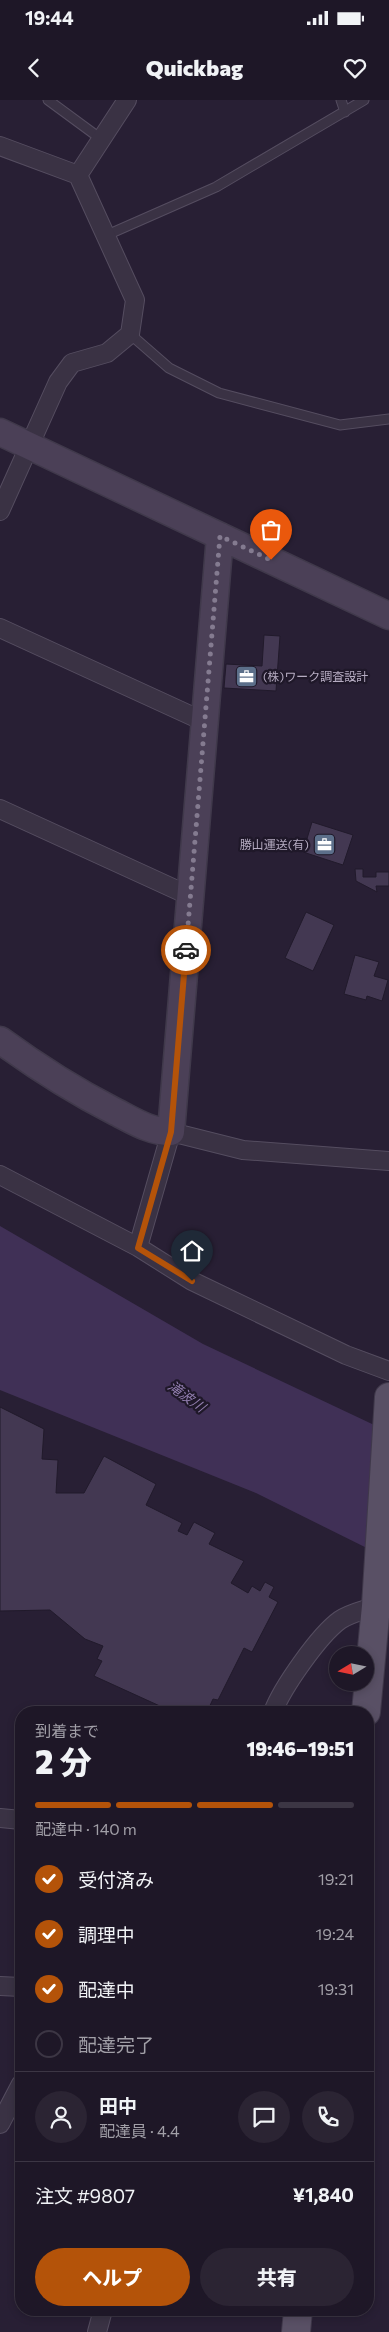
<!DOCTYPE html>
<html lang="ja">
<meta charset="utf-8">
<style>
body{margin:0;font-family:Commissioner,"Noto Sans JP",sans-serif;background:#2b2433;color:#f1f3f6;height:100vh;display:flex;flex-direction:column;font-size:19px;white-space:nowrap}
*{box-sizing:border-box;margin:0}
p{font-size:16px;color:#a19fa7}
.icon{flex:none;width:28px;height:28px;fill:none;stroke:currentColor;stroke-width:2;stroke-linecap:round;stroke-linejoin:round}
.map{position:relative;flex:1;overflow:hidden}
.side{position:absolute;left:15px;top:1606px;width:359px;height:610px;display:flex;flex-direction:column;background:#1e1727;border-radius:20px;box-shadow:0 2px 8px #0003,0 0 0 1px #3c3644}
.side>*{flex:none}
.needle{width:32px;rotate:260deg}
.tools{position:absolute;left:329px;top:1546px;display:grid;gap:10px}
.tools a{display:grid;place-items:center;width:45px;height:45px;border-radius:50%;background:#1e1727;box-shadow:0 2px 8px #0003,0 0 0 1px #3c3644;font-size:25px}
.pin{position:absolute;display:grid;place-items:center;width:42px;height:42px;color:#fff;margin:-51px -21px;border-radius:50% 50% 50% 0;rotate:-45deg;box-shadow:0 0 5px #0007}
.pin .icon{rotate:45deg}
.courier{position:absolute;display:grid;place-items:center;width:50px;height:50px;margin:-25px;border:4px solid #b45309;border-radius:50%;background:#fff;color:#222;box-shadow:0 1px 6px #0007}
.overview em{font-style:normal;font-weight:800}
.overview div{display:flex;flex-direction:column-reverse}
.overview{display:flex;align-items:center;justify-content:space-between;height:85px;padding:0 20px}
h1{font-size:32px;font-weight:800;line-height:38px}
.bar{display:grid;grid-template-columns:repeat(4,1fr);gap:8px 5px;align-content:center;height:60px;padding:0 20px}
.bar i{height:6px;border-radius:4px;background:#3c3644}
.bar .selected{background:#b45309}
.bar p{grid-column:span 4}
.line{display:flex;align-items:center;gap:12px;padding:0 20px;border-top:1px solid #3c3644}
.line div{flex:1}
.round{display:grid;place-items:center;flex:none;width:52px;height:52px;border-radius:26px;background:#2b2433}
ol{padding:0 20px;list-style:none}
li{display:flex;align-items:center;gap:15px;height:55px}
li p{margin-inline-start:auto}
li .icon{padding:5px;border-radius:50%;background:#b45309;color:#fff;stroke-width:4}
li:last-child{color:#a19fa7}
li i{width:28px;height:28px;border:2px solid #3c3644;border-radius:50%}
.cta{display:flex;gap:10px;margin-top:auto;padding:10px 20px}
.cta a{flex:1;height:58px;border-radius:30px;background:#b45309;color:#fff;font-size:20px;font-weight:800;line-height:58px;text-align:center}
.cta a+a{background:#2b2433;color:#f1f3f6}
.status{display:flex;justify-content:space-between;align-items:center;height:35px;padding:0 25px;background:#1e1727;direction:ltr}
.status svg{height:14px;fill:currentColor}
header{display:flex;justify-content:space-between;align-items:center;height:65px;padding:0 20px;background:#1e1727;font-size:22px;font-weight:800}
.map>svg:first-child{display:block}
</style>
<div class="status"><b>19:44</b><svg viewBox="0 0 49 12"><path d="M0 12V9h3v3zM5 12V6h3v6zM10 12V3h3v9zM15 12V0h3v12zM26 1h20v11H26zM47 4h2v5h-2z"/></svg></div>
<header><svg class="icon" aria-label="back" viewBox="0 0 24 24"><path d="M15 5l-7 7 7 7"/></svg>Quickbag<svg class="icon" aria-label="heart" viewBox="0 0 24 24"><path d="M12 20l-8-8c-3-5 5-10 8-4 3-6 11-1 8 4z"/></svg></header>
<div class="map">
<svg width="389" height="2232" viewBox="0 0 389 2232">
<rect width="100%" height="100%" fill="#281f34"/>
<path fill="#403056" d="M0,1126L203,1244L389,1332V1459L256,1393L0,1290Z"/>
<path fill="#433852" stroke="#211a2b" d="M264,535L280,536L276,591L224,588L226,564L262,566Z
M312,722L353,735L343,765L303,752Z
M355,769H363V777H376V772H389V786H376L377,792L356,781Z
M306,812L334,825L313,871L285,858Z
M355,855L379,862L374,876L388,880L382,901L367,896L366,900L344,894Z
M0,1307L44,1329L42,1359L58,1360L56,1393H84L104,1356L156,1384L146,1405L182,1423L178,1431L187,1435L194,1422L215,1433L209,1444L244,1461L231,1483L248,1493L252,1486L260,1491L265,1482L274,1487L269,1497L278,1502L252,1552L244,1548L218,1600L213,1599L207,1612H173L94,1576L102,1561L97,1559L103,1546L85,1539L50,1510L0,1511Z"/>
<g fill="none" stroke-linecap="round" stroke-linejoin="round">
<defs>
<path id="lane" d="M48,0L101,39
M341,0L345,12
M107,135L216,87L364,0
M130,234L169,268L219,293L340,325L389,319"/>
<path id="street" d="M0,46L78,75L135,200L130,234L107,253L72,263L58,282L0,411
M78,75L127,0
M0,528L205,622
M0,709L190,796
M0,1075L138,1147L192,1181L346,1255L389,1271
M138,1147L171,1032L243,1050L389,1061
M273,1612C282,1588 319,1535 340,1520C350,1513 365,1510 376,1506
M0,1718L21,1720
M0,1886L21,1887
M0,2024L21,1984
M97,2232L103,2210"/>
<path id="secondary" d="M0,332L389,516
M0,940C37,967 73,990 114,1011C132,1020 150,1032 171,1032L220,436"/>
<path id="primary" d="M366,1612L376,1506L389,1297
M296,2232L298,2210"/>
</defs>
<use href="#lane" stroke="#554d60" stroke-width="11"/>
<use href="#street" stroke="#554d60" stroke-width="20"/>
<use href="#secondary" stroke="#40394b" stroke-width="29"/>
<use href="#primary" stroke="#40394b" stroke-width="30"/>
<use href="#lane" stroke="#3a3244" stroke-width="9"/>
<use href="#street" stroke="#3a3244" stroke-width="18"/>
<use href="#secondary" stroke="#4b4057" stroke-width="26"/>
<use href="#primary" stroke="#595065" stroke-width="28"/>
</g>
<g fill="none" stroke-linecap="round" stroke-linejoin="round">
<path stroke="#847b90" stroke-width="5" stroke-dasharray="0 9" d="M186,850L220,436L271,460"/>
<path stroke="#b45309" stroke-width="6" d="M186,850L171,1032L138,1148L192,1181"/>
</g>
<defs>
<symbol id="office-square" viewBox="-11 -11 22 22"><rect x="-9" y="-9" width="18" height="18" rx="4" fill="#5c6f8a" stroke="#1f1829"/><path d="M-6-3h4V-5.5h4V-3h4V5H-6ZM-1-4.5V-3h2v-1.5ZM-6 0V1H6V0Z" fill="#fff"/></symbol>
</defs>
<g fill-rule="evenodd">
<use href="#office-square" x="234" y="564" width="25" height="25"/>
<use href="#office-square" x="312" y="732" width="25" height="25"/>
</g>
<g text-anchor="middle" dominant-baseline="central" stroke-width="4.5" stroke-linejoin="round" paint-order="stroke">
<g font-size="12" fill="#b6acc2" stroke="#1f1829" text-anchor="start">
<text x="263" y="576">(株)ワーク調査設計</text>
<text x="309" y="744" text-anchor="end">勝山運送(有)</text>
</g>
<g font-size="14" font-style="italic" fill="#917dae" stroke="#1f1829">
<text transform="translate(187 1296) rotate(36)">滝波川</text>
</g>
</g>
</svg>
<div class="tools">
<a><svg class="needle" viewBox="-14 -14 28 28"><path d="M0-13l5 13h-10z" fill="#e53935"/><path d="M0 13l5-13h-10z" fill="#a19fa7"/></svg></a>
</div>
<div class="pin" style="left:271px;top:460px;background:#ea580c"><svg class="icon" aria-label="bag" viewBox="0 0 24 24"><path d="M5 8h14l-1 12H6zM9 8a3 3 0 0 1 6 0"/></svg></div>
<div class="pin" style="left:192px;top:1181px;background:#1f2937"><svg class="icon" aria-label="home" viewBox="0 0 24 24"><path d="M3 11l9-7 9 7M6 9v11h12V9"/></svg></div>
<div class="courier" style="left:186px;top:850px"><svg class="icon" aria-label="car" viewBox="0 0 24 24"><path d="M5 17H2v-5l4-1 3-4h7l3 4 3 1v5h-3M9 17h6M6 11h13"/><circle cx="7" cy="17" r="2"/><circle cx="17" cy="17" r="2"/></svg></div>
<section class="side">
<div class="overview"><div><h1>2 分</h1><p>到着まで</p></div><em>19:46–19:51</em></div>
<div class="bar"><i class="selected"></i><i class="selected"></i><i class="selected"></i><i></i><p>配達中 · 140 m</p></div>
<ol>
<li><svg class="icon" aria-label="check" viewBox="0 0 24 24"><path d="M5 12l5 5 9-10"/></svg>受付済み<p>19:21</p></li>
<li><svg class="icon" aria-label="check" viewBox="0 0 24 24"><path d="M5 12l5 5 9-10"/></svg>調理中<p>19:24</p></li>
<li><svg class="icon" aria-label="check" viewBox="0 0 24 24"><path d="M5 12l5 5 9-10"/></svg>配達中<p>19:31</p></li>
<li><i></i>配達完了</li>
</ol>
<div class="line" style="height:90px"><a class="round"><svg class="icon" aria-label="person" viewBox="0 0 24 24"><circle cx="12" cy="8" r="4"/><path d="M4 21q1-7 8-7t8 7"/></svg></a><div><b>田中</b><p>配達員 · 4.4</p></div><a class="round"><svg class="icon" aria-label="chat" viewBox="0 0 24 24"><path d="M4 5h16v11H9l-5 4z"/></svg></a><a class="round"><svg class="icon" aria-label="phone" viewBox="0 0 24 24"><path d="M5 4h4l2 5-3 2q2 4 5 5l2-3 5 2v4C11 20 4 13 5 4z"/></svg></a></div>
<div class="line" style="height:65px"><div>注文 #9807</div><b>¥1,840</b></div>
<div class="cta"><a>ヘルプ</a><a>共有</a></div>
</section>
</div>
